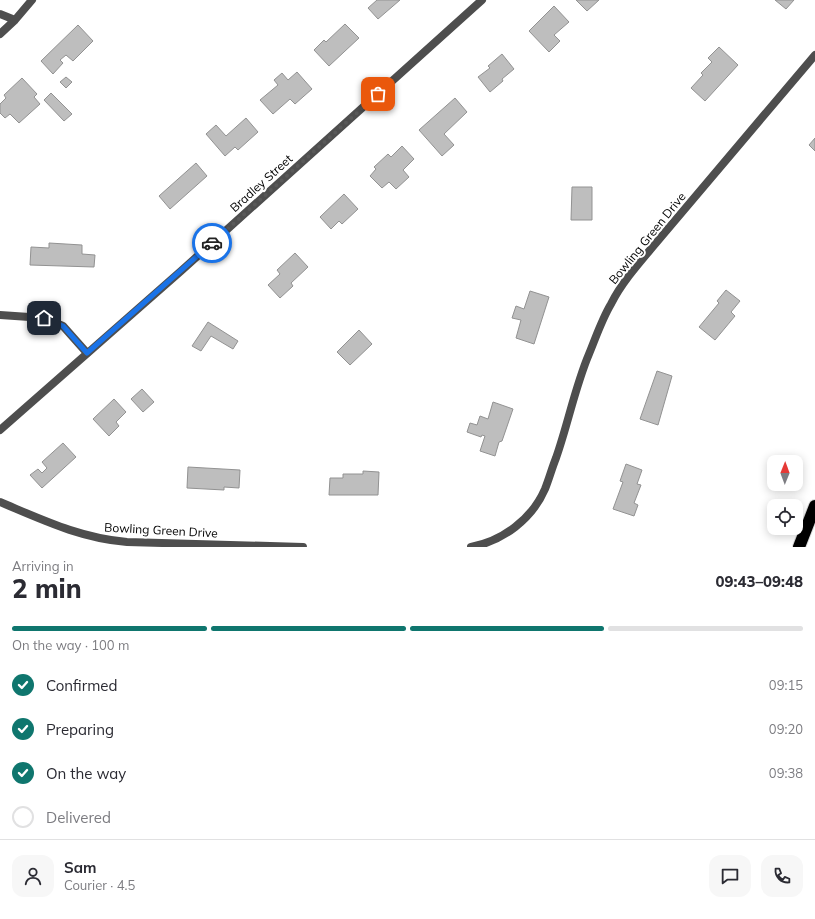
<!DOCTYPE html>
<meta charset="utf-8">
<style>
body{margin:0;font-family:Mulish,sans-serif;background:#f7f7f7;color:#2b2b33;height:100vh;display:flex;flex-direction:column;font-size:15px;white-space:nowrap}
*{box-sizing:border-box;margin:0}
p{font-size:13px;color:#7c7c81}
.icon{flex:none;width:22px;height:22px;fill:none;stroke:currentColor;stroke-width:2;stroke-linecap:round;stroke-linejoin:round}
.map{position:relative;height:547px;overflow:hidden}
.sheet{display:flex;flex-direction:column;background:#fff;flex:1}
.sheet>*{flex:none}
.needle{width:26px;rotate:1deg}
.tools{position:absolute;left:767px;top:455px;display:grid;gap:8px}
.tools a{display:grid;place-items:center;width:36px;height:36px;border-radius:8px;background:#fff;box-shadow:0 2px 10px #0003;font-size:20px}
.pin{position:absolute;display:grid;place-items:center;width:34px;height:34px;color:#fff;margin:-17px;border-radius:8px;box-shadow:0 2px 6px #0006}
.courier{position:absolute;display:grid;place-items:center;width:40px;height:40px;margin:-20px;border:3px solid #1a73e8;border-radius:50%;background:#fff;color:#222;box-shadow:0 1px 5px #0007}
.summary em{font-style:normal;font-weight:800}
.summary div{display:flex;flex-direction:column-reverse}
.summary{display:flex;align-items:center;justify-content:space-between;height:68px;padding:0 12px}
h1{font-size:26px;font-weight:800;line-height:30px}
.bar{display:grid;grid-template-columns:repeat(4,1fr);gap:6px 4px;align-content:center;height:48px;padding:0 12px}
.bar i{height:5px;border-radius:3px;background:#e1e1e2}
.bar .selected{background:#0f766e}
.bar p{grid-column:span 4}
.line{display:flex;align-items:center;gap:10px;padding:0 12px;border-top:1px solid #e1e1e2}
.line div{flex:1}
.round{display:grid;place-items:center;flex:none;width:42px;height:42px;border-radius:12px;background:#f7f7f7}
ol{padding:0 12px;list-style:none}
li{display:flex;align-items:center;gap:12px;height:44px}
li p{margin-inline-start:auto}
li .icon{padding:4px;border-radius:50%;background:#0f766e;color:#fff;stroke-width:4}
li:last-child{color:#7c7c81}
li i{width:22px;height:22px;border:2px solid #e1e1e2;border-radius:50%}
.map>svg:first-child{display:block}
</style>
<div class="map">
<svg width="815" height="547" viewBox="0 0 815 547">
<rect width="100%" height="100%" fill="#fff"/>
<path fill="#bebebe" stroke="#929292" d="M377,0H400L378,19L368,8Z
M576,0H599L587,11Z
M775,0H794L786,9Z
M554,6L569,22L554,35L560,41L549,52L529,31Z
M345,24L359,38L329,66L314,50L324,40L326,42Z
M78,25L93,41L73,61L66,55L60,60L63,63L53,74L41,61Z
M719,47L738,65L705,101L691,88L703,75L701,73L712,62L708,58Z
M502,54L514,69L502,79L503,81L490,92L478,77L490,68L488,66Z
M297,72L312,89L295,104L290,99L273,114L260,100L278,85L274,80L282,73L288,80Z
M66,77L72,82L66,88L60,82Z
M22,78L37,94L34,97L40,104L19,123L10,114L5,118L0,113V104L6,98L4,95Z
M51,93L72,114L64,121L44,100Z
M455,98L467,112L444,134L454,145L442,156L419,130Z
M246,118L258,132L238,150L235,147L225,156L206,134L216,125L226,136Z
M815,138V151L809,145Z
M402,146L414,159L403,170L409,177L396,189L389,182L382,188L370,176L376,169L374,167L388,154L391,157Z
M196,163L207,176L170,209L159,196Z
M572,187H592V220H571Z
M344,194L358,209L342,224L339,221L331,229L320,217Z
M49,243L82,245V254L95,255L94,267L30,265L31,247L49,248Z
M295,253L308,267L291,283L293,286L280,298L268,285L280,274L277,270Z
M726,290L740,301L731,312L735,316L715,340L699,327L719,303L717,301Z
M530,291L549,297L534,344L516,338L521,320L512,318L516,306L524,309Z
M208,322L238,341L233,349L211,336L201,351L192,346Z
M359,330L372,344L350,365L337,352Z
M657,371L672,376L658,425L640,419Z
M142,389L154,402L143,412L131,399Z
M114,399L126,412L116,422L119,426L109,436L93,419Z
M493,402L513,409L502,441L499,442L495,456L480,451L485,436L482,435L481,437L467,432L470,423L477,425L480,416L488,419Z
M63,443L76,457L42,488L30,475L38,469L42,473L47,468L42,462Z
M626,464L642,470L637,484L641,485L634,503L638,505L634,516L613,509L623,482L620,481Z
M188,467L240,470L239,488L224,487V490L187,488Z
M363,471L379,472L378,495H329L330,478H343V474H363Z"/>
<g fill="none" stroke-linecap="round" stroke-linejoin="round">
<defs>
<path id="motorway" d="M799,547L815,506"/>
</defs>
<use href="#motorway" stroke="#dbdbdb" stroke-width="14"/>
<path stroke="#4e4e4e" stroke-width="8" d="M0,14L15,20
M0,34L15,20L32,0
M0,315L44,318L63,326L87,353
M0,502C43,520 80,538 127,542L303,547
M471,547C503,541 532,519 545,489C549,479 552,468 556,458C568,424 575,387 589,354C596,337 602,319 611,304C622,282 640,262 656,243L815,55"/>
<path stroke="#4e4e4e" stroke-width="8" d="M0,430L181,271L482,0"/>
<use href="#motorway" stroke="#000" stroke-width="12"/>
</g>
<g fill="none" stroke-linecap="round" stroke-linejoin="round">
<path stroke="#595959" stroke-width="4" stroke-dasharray="0 7.2" d="M212,243L378,94"/>
<path stroke="#1a73e8" stroke-width="5" d="M44,318L63,326L87,353L212,243"/>
</g>
<g text-anchor="middle" dominant-baseline="central" stroke-width="4" stroke-linejoin="round" paint-order="stroke">
<g font-size="12" fill="#000" stroke="#fff">
<text transform="translate(261 183) rotate(-42)">Bradley Street</text>
<text transform="translate(647 238) rotate(-51)">Bowling Green Drive</text>
<text transform="translate(161 530) rotate(3)">Bowling Green Drive</text>
</g>
</g>
</svg>
<div class="tools">
<a><svg class="needle" viewBox="-14 -14 28 28"><path d="M0-13l5 13h-10z" fill="#e53935"/><path d="M0 13l5-13h-10z" fill="#7c7c81"/></svg></a>
<a><svg class="icon" aria-label="locate" viewBox="0 0 24 24"><circle cx="12" cy="12" r="6"/><path d="M12 2v4M12 18v4M2 12h4M18 12h4"/></svg></a>
</div>
<div class="pin" style="left:378px;top:94px;background:#ea580c"><svg class="icon" aria-label="bag" viewBox="0 0 24 24"><path d="M5 8h14l-1 12H6zM9 8a3 3 0 0 1 6 0"/></svg></div>
<div class="pin" style="left:44px;top:318px;background:#1f2937"><svg class="icon" aria-label="home" viewBox="0 0 24 24"><path d="M3 11l9-7 9 7M6 9v11h12V9"/></svg></div>
<div class="courier" style="left:212px;top:243px"><svg class="icon" aria-label="car" viewBox="0 0 24 24"><path d="M5 17H2v-5l4-1 3-4h7l3 4 3 1v5h-3M9 17h6M6 11h13"/><circle cx="7" cy="17" r="2"/><circle cx="17" cy="17" r="2"/></svg></div>
</div>
<section class="sheet">
<div class="summary"><div><h1>2 min</h1><p>Arriving in</p></div><em>09:43–09:48</em></div>
<div class="bar"><i class="selected"></i><i class="selected"></i><i class="selected"></i><i></i><p>On the way · 100 m</p></div>
<ol>
<li><svg class="icon" aria-label="check" viewBox="0 0 24 24"><path d="M5 12l5 5 9-10"/></svg>Confirmed<p>09:15</p></li>
<li><svg class="icon" aria-label="check" viewBox="0 0 24 24"><path d="M5 12l5 5 9-10"/></svg>Preparing<p>09:20</p></li>
<li><svg class="icon" aria-label="check" viewBox="0 0 24 24"><path d="M5 12l5 5 9-10"/></svg>On the way<p>09:38</p></li>
<li><i></i>Delivered</li>
</ol>
<div class="line" style="height:72px"><a class="round"><svg class="icon" aria-label="person" viewBox="0 0 24 24"><circle cx="12" cy="8" r="4"/><path d="M4 21q1-7 8-7t8 7"/></svg></a><div><b>Sam</b><p>Courier · 4.5</p></div><a class="round"><svg class="icon" aria-label="chat" viewBox="0 0 24 24"><path d="M4 5h16v11H9l-5 4z"/></svg></a><a class="round"><svg class="icon" aria-label="phone" viewBox="0 0 24 24"><path d="M5 4h4l2 5-3 2q2 4 5 5l2-3 5 2v4C11 20 4 13 5 4z"/></svg></a></div>
</section>
